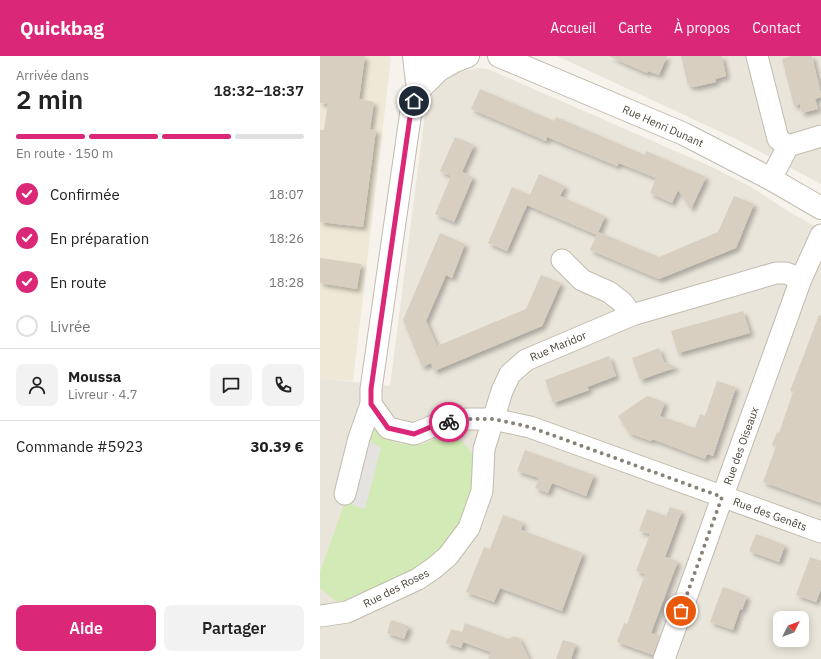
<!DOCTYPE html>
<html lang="fr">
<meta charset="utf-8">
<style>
body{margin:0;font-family:"IBM Plex Sans",sans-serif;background:#f2f2f2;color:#222;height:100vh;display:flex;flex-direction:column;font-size:15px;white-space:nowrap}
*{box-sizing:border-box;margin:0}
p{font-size:13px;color:#767676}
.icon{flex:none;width:22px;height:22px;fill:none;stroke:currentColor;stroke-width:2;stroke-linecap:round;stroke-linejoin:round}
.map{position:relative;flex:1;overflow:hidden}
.sheet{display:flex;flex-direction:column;background:#fff;width:320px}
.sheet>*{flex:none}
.needle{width:26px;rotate:48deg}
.fabs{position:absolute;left:453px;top:555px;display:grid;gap:8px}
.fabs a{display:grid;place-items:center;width:36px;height:36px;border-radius:8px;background:#fff;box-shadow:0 2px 10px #0003;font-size:20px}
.pin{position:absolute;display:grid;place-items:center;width:34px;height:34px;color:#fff;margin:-17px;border:2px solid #fff;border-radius:50%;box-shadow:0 1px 4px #0007}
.courier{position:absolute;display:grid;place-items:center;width:40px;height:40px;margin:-20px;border:3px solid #db2777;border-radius:50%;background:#fff;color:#222;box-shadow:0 1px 5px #0007}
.head em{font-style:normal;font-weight:600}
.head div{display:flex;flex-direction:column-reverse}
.head{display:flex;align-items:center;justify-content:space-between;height:68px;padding:0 16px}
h1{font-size:26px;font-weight:600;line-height:30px}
.bar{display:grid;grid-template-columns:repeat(4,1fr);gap:6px 4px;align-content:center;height:48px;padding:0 16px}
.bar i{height:5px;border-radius:3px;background:#e0e0e0}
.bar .current{background:#db2777}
.bar p{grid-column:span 4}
.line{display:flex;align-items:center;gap:10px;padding:0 16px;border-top:1px solid #e0e0e0}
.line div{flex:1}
.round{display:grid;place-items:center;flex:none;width:42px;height:42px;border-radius:8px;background:#f2f2f2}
ol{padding:0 16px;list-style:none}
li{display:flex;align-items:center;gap:12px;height:44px}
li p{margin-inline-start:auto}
li .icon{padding:4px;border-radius:50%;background:#db2777;color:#fff;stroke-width:4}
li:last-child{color:#767676}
li i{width:22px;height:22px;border:2px solid #e0e0e0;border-radius:50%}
.action{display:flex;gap:8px;margin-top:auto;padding:8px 16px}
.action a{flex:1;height:46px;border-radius:8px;background:#db2777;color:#fff;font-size:16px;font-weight:600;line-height:46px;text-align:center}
.action a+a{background:#f2f2f2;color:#222}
header{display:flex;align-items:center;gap:24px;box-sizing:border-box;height:56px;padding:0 20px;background:#db2777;color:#fff}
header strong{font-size:19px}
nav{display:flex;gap:22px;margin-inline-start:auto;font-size:14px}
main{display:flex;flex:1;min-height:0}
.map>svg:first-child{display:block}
</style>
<header>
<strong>Quickbag</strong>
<nav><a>Accueil</a><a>Carte</a><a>À propos</a><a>Contact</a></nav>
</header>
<main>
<section class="sheet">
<div class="head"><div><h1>2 min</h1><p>Arrivée dans</p></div><em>18:32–18:37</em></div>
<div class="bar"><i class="current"></i><i class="current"></i><i class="current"></i><i></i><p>En route · 150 m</p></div>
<ol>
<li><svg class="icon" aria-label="check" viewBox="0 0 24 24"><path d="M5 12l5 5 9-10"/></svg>Confirmée<p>18:07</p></li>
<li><svg class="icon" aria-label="check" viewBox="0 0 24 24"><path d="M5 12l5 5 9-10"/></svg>En préparation<p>18:26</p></li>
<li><svg class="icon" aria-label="check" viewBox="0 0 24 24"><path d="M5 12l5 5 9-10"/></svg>En route<p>18:28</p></li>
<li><i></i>Livrée</li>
</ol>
<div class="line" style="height:72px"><a class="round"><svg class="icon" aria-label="person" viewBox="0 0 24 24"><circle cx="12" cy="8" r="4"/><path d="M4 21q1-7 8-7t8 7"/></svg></a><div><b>Moussa</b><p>Livreur · 4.7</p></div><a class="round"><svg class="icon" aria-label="chat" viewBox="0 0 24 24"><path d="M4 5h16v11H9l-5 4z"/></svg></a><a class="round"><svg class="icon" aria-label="phone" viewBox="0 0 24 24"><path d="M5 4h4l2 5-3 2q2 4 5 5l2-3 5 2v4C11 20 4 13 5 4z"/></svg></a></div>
<div class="line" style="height:52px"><div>Commande #5923</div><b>30.39 €</b></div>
<div class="action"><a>Aide</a><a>Partager</a></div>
</section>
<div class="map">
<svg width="501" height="603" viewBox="0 0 501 603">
<defs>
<filter id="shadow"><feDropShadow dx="3.5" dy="3.5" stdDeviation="2" flood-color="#0004"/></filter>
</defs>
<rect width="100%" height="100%" fill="#f6f3ec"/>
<path fill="#eae5da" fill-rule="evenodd" d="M237,0H501V128L416,83Z
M158,12L168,13L392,111L433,132L463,152L501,174V603H0V322L70,330L104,65L108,47L114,37L120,28L128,22L138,16ZM460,562H482V584H460Z"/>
<path fill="#efe8d6" d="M0,0H69L71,2L33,325L0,322Z"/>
<path fill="#d2eab5" d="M54,370L73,386L81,388H102L123,380H130L142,385L151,396L155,409L154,433L145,457L123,491L104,509L23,545H16L0,532V516L25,446L45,453V382L46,376Z"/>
<path fill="#e5e3e0" d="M45,382L61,392L45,453L25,446Z"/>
<path fill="#d8cfc1" filter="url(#shadow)" d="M0,0H45L39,43L54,46L50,73L56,74L43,171L0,166V74H4L8,48L0,47Z
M289,0H347L339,19L328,15L327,17L320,14Z
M361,0H402L406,20L395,23L396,26L374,31L368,29Z
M472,0H492L501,38V41L495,43L498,53L481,57L480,48L474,50L462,3Z
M160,33L234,65L236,61L325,99L326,95L386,121L371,153L358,134L352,147L330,137L336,122L299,107L297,110L227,81L226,85L151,53Z
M135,81L154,89L142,116L153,121L134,166L115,158L131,120L120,115Z
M219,118L245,130L240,140L285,160L277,179L207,149L187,195L168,187L192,131L210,139Z
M414,140L434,148L416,192L339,223L270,194L278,176L339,201L398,176Z
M120,177L145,188L132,222L126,219L106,265L117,290L206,253L221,219L241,227L222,270L114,315L111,307L102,311L83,264Z
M0,202L41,208L37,233L0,227Z
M423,255L430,277L358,297L351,275Z
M499,259L501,260V447L443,426L456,390L452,389L457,376L459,377L473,336L470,335Z
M339,292L344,306L357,311L320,324L312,302Z
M289,300L296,320L267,331L269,334L233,347L225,324Z
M397,325L416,331L393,400L387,398L385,403L332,383L331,385L309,377L298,360L327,340L345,346L340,360L375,372L380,358L385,360Z
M205,394L274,419L266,440L232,427L228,437L215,432L219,422L197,415Z
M350,451L362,455L345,501L358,505L331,577L340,580L333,599L297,586L304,567L307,568L325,518L316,515L330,478L319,475L327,453L346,460Z
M183,459L203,466L201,474L263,497L242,555L180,532L174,546L146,536L164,491L170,493Z
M436,478L465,489L459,506L429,495Z
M490,501L501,505V533L496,546L476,539Z
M403,531L427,540L422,554L420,553L413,574L390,566Z
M71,564L89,570L84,583L67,577Z
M145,567L188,583L194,580L199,582L209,603H168L171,596L143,586L141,592L126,587L131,573L142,576Z
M243,584L256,588L251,603H236Z"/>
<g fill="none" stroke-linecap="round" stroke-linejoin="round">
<defs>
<path id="minor" d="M437,0L458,83L468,90L451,123
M468,90L501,80
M242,204L262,224L289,236L302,246L312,259
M51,348L68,372L94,378L118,368L147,363H173L210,371L501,476
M25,438L39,382L51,348V333L91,55L111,0
M1,560L27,556L98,523L114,512L128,500L149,472L162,435L164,393L182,335L190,318L206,304L312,259L456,217H466L481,223
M344,603L481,223L501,179"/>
<path id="tertiary" d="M94,0L98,35
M179,0L364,78L451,123L501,152
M98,35L119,14L135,5L148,0"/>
</defs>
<use href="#minor" stroke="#c2bbae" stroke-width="23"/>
<use href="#tertiary" stroke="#c2bbae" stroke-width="24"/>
<use href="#minor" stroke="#fff" stroke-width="21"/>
<use href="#tertiary" stroke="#fff" stroke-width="22"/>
</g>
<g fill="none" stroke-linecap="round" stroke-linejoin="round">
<path stroke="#878178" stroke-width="4" stroke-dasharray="0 7.2" d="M129,366L147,363H173L210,371L402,441L361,555"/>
<path stroke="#db2777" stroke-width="5" d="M94,45L91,54L51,333V348L68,372L94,378L118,368L129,366"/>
</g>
<g text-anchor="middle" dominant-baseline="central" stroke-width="3" stroke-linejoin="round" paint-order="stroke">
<g font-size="11" fill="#4b4439" stroke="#fff">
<text transform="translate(343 70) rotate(24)">Rue Henri Dunant</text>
<text transform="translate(238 290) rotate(-23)">Rue Maridor</text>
<text transform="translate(421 390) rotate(-70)">Rue des Oiseaux</text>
<text transform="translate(450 458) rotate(20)">Rue des Genêts</text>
<text transform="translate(76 532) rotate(-27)">Rue des Roses</text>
</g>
</g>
</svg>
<div class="fabs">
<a><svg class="needle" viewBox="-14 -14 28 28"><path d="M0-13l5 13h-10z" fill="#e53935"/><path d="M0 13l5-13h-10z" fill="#767676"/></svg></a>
</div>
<div class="pin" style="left:361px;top:555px;background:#ea580c"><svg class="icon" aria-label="bag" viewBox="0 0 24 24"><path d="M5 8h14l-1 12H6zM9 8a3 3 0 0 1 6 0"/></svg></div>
<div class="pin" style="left:94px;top:45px;background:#1f2937"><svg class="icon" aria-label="home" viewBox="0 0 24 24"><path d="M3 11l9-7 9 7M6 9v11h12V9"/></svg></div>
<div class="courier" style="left:129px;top:366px"><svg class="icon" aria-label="bike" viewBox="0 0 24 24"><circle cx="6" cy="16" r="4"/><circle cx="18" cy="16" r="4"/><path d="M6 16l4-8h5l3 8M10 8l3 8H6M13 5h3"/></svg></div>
</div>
</main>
